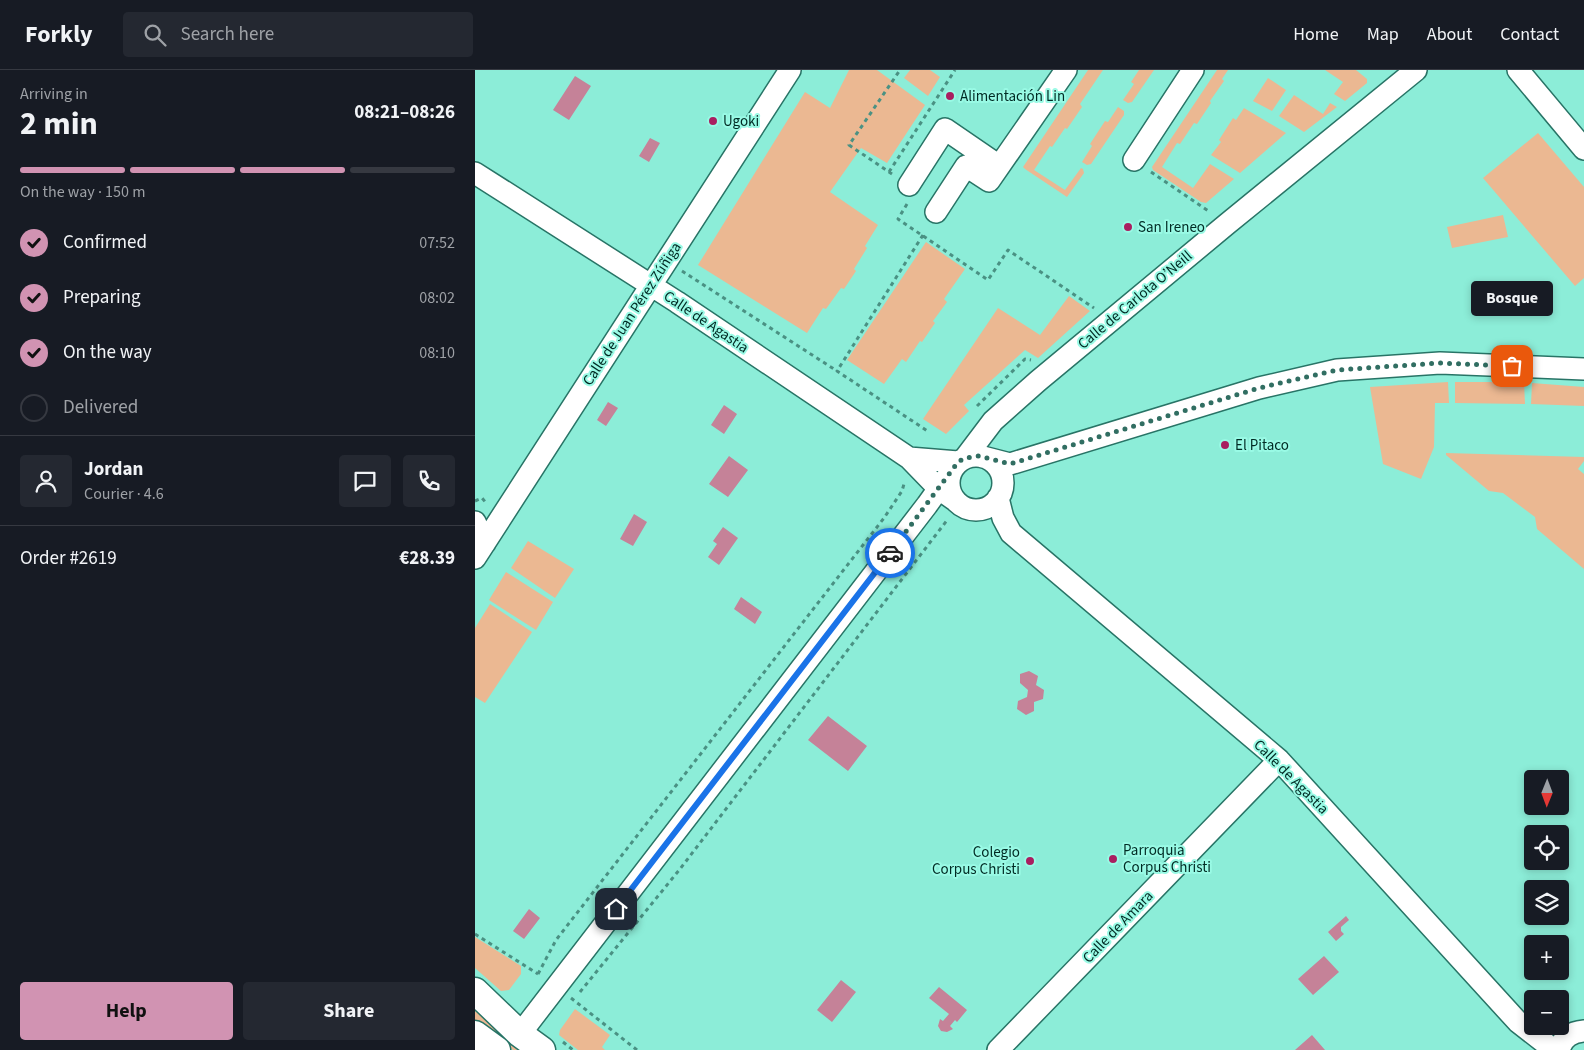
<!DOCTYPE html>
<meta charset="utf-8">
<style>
body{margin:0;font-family:"Source Sans 3",sans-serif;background:#242831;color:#f1f3f6;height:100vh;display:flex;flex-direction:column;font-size:19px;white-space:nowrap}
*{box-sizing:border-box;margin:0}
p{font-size:16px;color:#9ea1a6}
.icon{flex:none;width:28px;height:28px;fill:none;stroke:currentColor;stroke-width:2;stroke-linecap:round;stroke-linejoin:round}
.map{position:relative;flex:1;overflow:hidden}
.drawer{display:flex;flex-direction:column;background:#171b24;width:475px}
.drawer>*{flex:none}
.needle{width:32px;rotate:181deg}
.tools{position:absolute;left:1049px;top:700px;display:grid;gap:10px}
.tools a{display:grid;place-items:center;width:45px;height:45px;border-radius:5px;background:#171b24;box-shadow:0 2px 8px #0003;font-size:25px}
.pin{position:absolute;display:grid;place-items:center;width:42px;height:42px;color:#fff;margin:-21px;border-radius:10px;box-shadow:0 2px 8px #0006}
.courier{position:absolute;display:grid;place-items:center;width:50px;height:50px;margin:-25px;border:4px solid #1a73e8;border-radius:50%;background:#fff;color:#222;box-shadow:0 1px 6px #0007}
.bubble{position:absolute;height:35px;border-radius:5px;background:#171b24;box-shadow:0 2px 8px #0003;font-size:16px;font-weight:700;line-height:35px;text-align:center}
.headline em{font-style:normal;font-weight:700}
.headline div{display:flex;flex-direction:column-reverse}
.headline{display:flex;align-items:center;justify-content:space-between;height:85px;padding:0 20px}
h1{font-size:32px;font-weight:700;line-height:38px}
.bar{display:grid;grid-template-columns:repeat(4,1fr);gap:8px 5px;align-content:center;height:60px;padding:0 20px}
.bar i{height:6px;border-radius:4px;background:#363941}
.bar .on{background:#d193b2}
.bar p{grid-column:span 4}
.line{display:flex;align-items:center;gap:12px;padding:0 20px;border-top:1px solid #363941}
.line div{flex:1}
.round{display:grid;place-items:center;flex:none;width:52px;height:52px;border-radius:5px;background:#242831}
ol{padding:0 20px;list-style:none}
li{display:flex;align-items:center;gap:15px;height:55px}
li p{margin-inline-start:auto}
li .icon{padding:5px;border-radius:50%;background:#d193b2;color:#111;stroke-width:4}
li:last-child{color:#9ea1a6}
li i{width:28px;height:28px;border:2px solid #363941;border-radius:50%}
.button{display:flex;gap:10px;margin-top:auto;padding:10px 20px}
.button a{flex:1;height:58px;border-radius:5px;background:#d193b2;color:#111;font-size:20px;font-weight:700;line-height:58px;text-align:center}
.button a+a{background:#242831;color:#f1f3f6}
header{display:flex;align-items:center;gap:30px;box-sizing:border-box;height:70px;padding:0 25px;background:#171b24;border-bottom:1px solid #363941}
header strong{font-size:24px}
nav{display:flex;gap:28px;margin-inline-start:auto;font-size:18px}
.search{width:350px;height:45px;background:#242831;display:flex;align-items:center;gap:12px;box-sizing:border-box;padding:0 18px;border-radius:5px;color:#9ea1a6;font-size:19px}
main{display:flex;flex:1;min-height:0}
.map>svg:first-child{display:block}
</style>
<header>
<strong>Forkly</strong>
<div class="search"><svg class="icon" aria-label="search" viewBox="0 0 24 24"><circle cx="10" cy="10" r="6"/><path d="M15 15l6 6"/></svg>Search here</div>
<nav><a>Home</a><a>Map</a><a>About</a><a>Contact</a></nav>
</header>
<main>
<section class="drawer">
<div class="headline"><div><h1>2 min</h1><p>Arriving in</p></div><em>08:21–08:26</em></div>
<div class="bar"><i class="on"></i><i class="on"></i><i class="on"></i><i></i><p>On the way · 150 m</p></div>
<ol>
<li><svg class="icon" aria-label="check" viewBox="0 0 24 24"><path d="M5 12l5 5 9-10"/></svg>Confirmed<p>07:52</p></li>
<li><svg class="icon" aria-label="check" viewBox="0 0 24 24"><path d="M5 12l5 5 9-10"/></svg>Preparing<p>08:02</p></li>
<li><svg class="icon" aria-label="check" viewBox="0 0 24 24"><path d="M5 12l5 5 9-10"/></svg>On the way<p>08:10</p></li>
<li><i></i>Delivered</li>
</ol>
<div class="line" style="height:90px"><a class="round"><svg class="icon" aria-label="person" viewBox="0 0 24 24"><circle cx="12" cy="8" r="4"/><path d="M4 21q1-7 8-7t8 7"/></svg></a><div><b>Jordan</b><p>Courier · 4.6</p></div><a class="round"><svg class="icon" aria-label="chat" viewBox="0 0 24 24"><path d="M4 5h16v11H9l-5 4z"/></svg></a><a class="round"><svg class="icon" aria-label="phone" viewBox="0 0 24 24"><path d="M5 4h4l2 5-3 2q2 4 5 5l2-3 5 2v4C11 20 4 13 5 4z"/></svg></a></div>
<div class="line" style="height:65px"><div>Order #2619</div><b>€28.39</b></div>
<div class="button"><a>Help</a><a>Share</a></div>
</section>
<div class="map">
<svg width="1109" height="980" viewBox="0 0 1109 980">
<rect width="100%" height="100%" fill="#8cedd8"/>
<path fill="#ebb892" d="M374,0H402L450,35L412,93L386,78L355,122L403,155L390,176L392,178L379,199L381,201L369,219L366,218L351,239L348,238L332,263L223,195L330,22L355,38Z
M435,0H455L465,7L453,26L429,8Z
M613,0H628L605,34L607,37L592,59L590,58L577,77L575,76L559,100L590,120L606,98L608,99L609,103L592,127L550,99L548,97Z
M664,0H679L657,32L653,33L648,30L659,14L656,12Z
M742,0H753L747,9L749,11L735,31L736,33L722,54L719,53L705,74L702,73L687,97L718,118L735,94L759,109L731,133L726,132L678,100L677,97Z
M850,0H881L892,9V13L870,31L859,24L868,12Z
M793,8L811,20L797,41L778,31Z
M819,25L848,44L855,33L862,37L829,62L804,46Z
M643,37L649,41V45L616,94L612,95L607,92L617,76L615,74L630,51L633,52Z
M769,38L811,63L765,103L736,85L746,72L744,70L758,48L761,50Z
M1063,63L1109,117V208L1100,216L1008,108Z
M1028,145L1033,167L977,178L972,157Z
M451,172L490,199L469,229L472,232L458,251L460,253L447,272L445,271L431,292L427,289L409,314L372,290Z
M594,226L615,241L563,288L550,280L489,335L494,341L471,364L448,349L523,238L565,265Z
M973,312L974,333H960L959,377L946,409L908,394L895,317Z
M980,312H1049L1050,334L980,333Z
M1057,313L1109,317V336L1056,334Z
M971,383L1109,387V391L1103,399L1109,404V499L1062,459L1060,447L1028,423L1014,421L971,385Z
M53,471L99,499L80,528L36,498Z
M31,502L78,532L61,560L14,530Z
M15,534L57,562L10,633L0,627V558Z
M0,867L46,896V904L34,920L26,921L0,898Z
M100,939L135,965L127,977L130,980H103L84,965L85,960Z
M0,941L51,980H38L0,953Z"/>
<path fill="#c58298" d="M100,6L116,16L94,50L78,40Z
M175,68L185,73L174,92L164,86Z
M133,332L143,338L131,356L122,350Z
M249,335L262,344L249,364L236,355Z
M254,386L273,400L253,427L234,414Z
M159,444L172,452L158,476L145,469Z
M248,457L263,468L244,495L233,487L242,474L238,471Z
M266,527L287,542L280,554L259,539Z
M554,601L563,606L561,615L569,620L568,629L559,632V641L551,645L542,639L543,631L552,627L553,620L545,613V604Z
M353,646L392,676L373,701L333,670Z
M54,839L65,848L49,869L38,861Z
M871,846L874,850L866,857V861L869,864L861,871L853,862Z
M849,886L864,902L838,925L823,909Z
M366,910L381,922L357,952L342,940Z
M464,917L492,940L482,952L480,950L475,956L478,959L472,962L466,961L463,956L465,949L468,951L474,944L454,928Z
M837,965L850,980H820Z"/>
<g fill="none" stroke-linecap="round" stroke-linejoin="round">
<defs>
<path id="minor" d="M1043,0L1109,79
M659,90L718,0
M0,103L202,232L434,388L464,419L481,431
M434,115L470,59L524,96
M461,142L491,96L514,111L591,0
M504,386L535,394L784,318L862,300L965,293L1109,299
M474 413a27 27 0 1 1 54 0a27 27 0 1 1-54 0Z
M434,388L483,392
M490,388L518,351L563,311L752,154L941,0
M523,428L528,448L536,463L804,690L1043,952L1079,980
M0,452L10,473
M0,488L315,0
M45,964L452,435L477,400
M523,980L804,690
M1084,980C1088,967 1097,962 1109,961"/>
<path id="major" d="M0,921L45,964L67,980
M0,964L22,980"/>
</defs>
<use href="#minor" stroke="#287466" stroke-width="24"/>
<use href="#major" stroke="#287466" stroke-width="29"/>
<path stroke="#4a9183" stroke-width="3" stroke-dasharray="4 4" stroke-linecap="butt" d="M414,102L480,0
M676,102L735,142
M417,104L374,75L425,0
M432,134L423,149L513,210L533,180L619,238
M448,165L362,301L454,362
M207,201L362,301
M502,336L550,289L556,290
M0,431L7,428L12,434
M0,864L63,904
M63,904L81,870L409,448L427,421L429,414
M105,922L205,799L473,449
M96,928L162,980
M88,972L98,980"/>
<use href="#minor" stroke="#fff" stroke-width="21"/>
<use href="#major" stroke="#fff" stroke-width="26"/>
</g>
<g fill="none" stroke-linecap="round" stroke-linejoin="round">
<path stroke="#316e62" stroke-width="5" stroke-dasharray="0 9" d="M415,483L483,392L490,388L504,386L535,394L784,318L862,300L965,293L1037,296"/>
<path stroke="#1a73e8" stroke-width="6" d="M141,839L415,483"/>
</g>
<g fill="#a91e60" stroke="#99fae5" stroke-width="2">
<circle cx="475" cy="26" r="5"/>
<circle cx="238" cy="51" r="5"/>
<circle cx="653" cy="157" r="5"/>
<circle cx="750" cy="375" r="5"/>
<circle cx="638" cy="789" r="5"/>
<circle cx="555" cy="791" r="5"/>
</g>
<g text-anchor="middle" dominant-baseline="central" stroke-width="4" stroke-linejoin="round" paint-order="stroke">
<g font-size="15" fill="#002a23" stroke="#99fae5" text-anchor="start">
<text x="485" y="26">Alimentación Lin</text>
<text x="248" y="51">Ugoki</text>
<text x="663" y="157">San Ireneo</text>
<text x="760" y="375">El Pitaco</text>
<text x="648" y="780">Parroquia<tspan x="648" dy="17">Corpus Christi</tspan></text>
<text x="545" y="782" text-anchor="end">Colegio<tspan x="545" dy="17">Corpus Christi</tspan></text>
</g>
<g font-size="15" fill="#002a23" stroke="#99fae5">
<text transform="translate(660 230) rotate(-40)">Calle de Carlota O’Neill</text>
<text transform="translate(157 244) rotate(-57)">Calle de Juan Pérez Zúñiga</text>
<text transform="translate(231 252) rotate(34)">Calle de Agastia</text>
<text transform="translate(816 707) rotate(45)">Calle de Agastia</text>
<text transform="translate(643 857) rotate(-46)">Calle de Amara</text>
</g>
</g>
</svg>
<div class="tools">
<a><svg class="needle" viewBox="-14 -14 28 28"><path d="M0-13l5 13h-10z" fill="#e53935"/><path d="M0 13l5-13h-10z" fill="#9ea1a6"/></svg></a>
<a><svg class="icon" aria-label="locate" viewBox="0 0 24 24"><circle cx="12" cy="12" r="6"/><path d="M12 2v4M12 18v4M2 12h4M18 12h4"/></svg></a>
<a><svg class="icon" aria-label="layers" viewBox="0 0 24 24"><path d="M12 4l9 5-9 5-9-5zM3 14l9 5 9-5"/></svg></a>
<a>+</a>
<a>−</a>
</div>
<div class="pin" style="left:1037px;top:296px;background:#ea580c"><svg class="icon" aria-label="bag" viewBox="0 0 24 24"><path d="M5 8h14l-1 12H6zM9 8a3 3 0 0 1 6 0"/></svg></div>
<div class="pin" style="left:141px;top:839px;background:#1f2937"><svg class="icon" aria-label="home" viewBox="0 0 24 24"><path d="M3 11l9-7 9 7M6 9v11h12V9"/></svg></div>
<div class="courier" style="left:415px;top:483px"><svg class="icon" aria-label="car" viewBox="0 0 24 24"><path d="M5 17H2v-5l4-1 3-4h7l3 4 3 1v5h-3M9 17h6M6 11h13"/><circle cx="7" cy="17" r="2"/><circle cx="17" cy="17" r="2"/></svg></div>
<div class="bubble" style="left:996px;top:211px;width:82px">Bosque</div>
</div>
</main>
